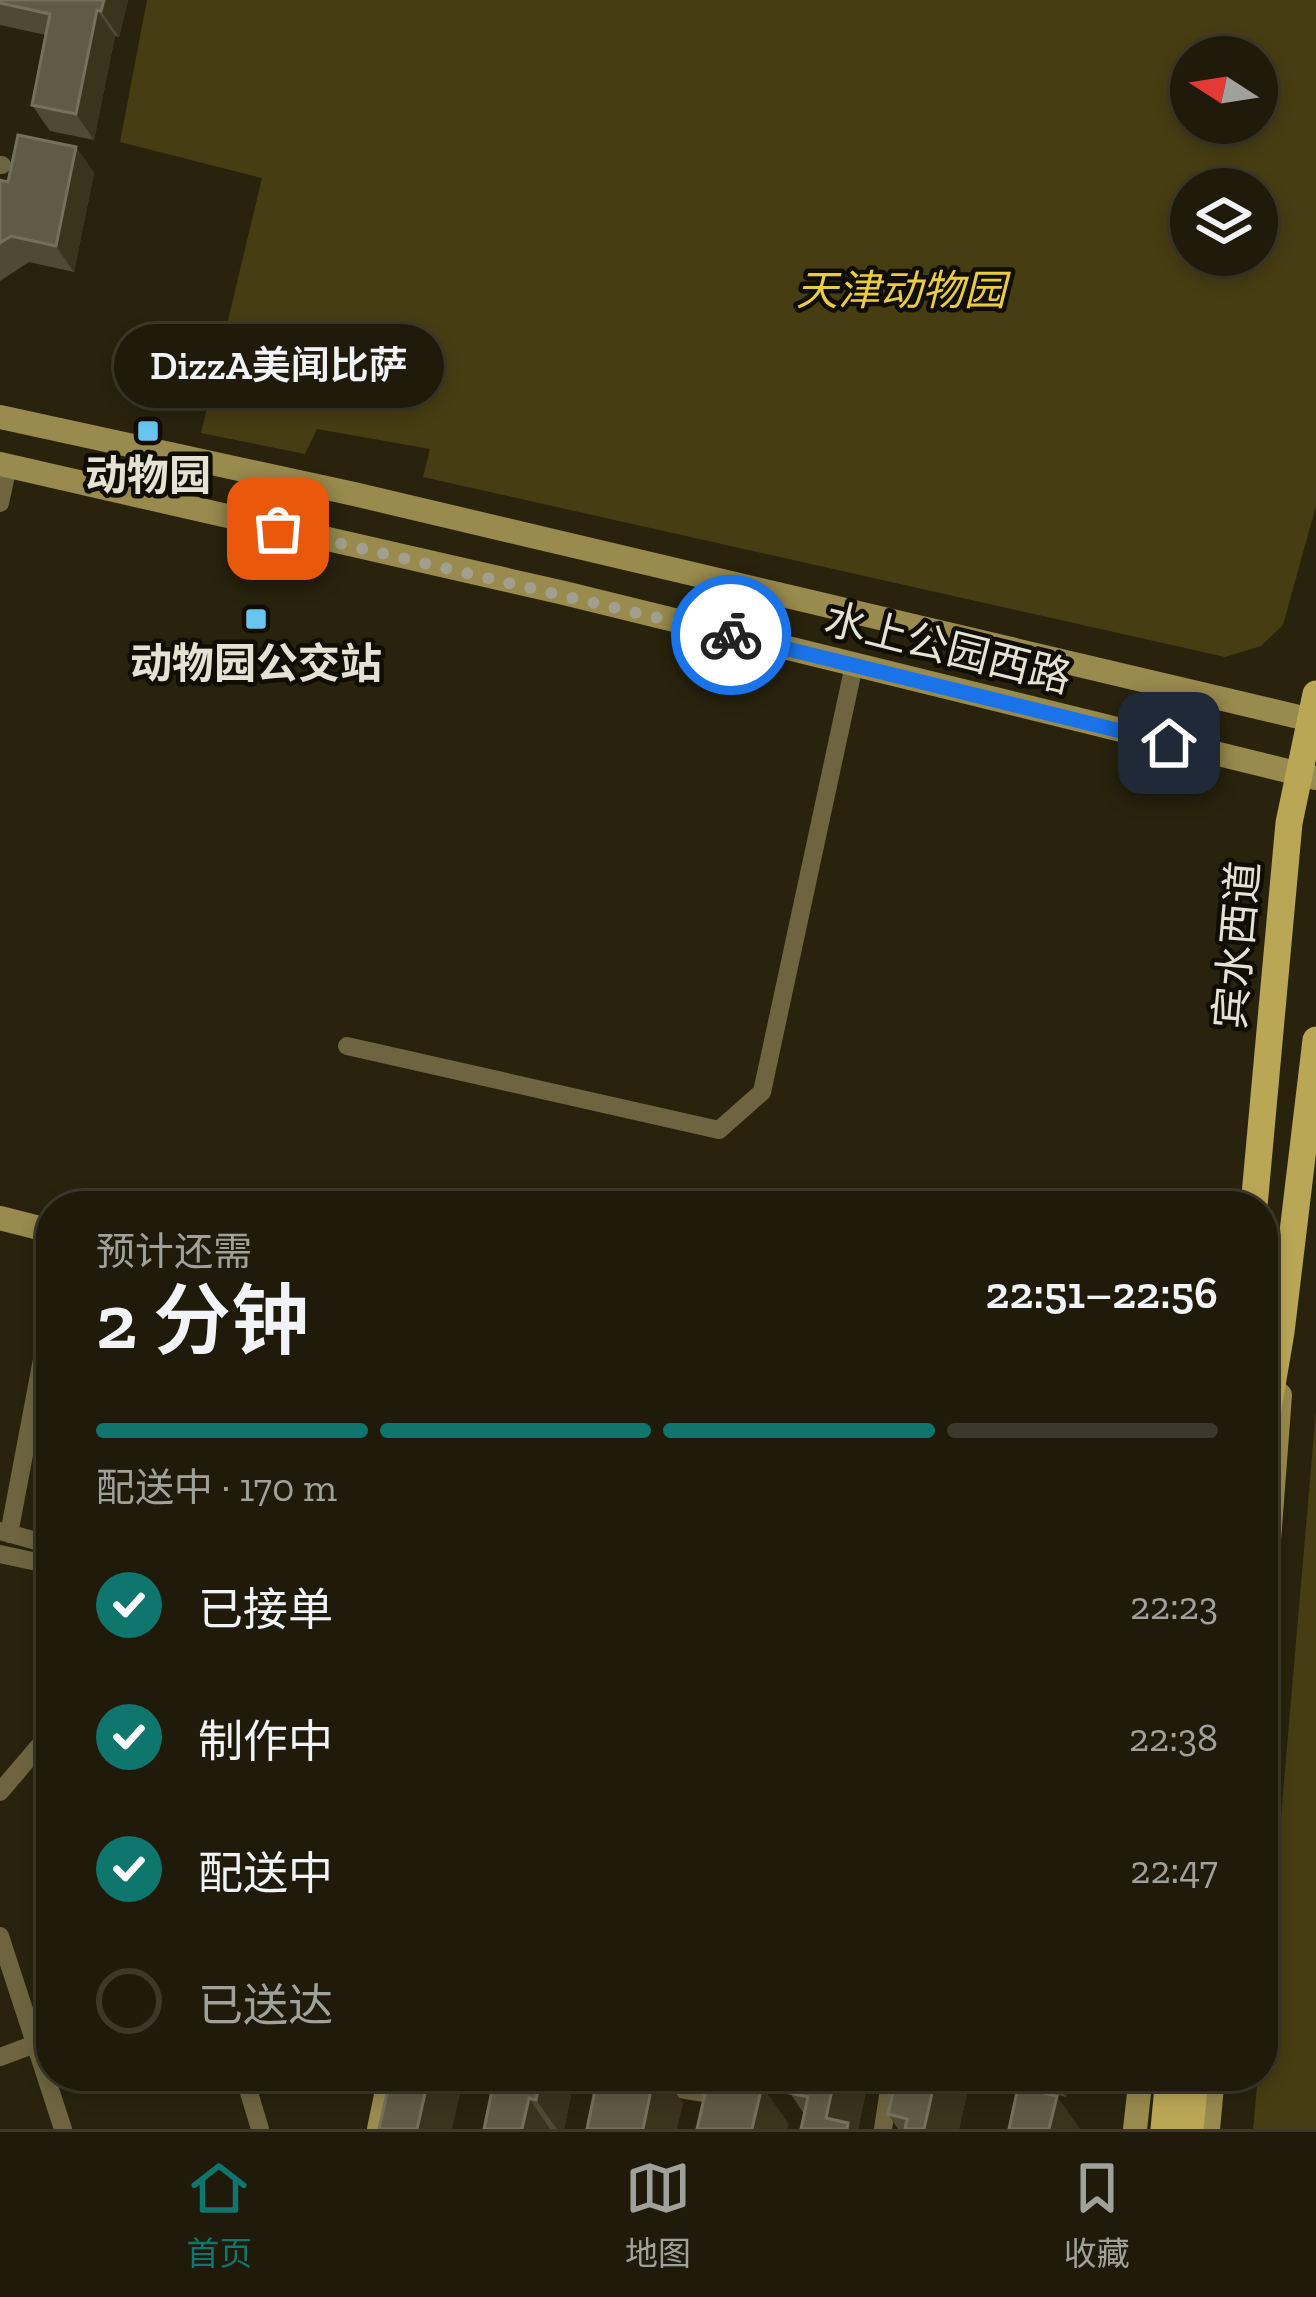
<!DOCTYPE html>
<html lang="zh">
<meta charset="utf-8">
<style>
body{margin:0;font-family:"Zilla Slab","Noto Sans SC",serif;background:#2c2718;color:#f1f3f6;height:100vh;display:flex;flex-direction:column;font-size:45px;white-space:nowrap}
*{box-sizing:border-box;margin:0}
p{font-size:39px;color:#a1a19c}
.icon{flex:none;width:66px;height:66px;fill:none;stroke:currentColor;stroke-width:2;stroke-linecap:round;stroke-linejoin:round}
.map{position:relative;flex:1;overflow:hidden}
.side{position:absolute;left:36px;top:1191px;width:1242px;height:900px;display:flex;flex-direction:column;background:#1f1a0a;border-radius:48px;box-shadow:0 6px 18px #0003,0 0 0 3px #3c382b}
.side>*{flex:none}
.needle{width:78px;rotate:282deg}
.tools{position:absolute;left:1170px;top:36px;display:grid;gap:24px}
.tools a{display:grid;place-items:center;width:108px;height:108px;border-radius:50%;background:#1f1a0a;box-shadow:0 6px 18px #0003,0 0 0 3px #3c382b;font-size:60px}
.pin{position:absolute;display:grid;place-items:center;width:102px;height:102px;color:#fff;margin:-51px;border-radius:24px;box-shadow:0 6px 18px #0006}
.courier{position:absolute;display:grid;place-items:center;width:120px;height:120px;margin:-60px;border:9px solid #1a73e8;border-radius:50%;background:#fff;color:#222;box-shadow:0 3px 15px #0007}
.bubble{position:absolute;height:84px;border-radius:42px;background:#1f1a0a;box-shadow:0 6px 18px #0003,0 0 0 3px #3c382b;font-size:39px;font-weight:600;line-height:84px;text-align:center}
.head em{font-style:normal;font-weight:600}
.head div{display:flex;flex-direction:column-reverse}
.head{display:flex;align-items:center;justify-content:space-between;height:204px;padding:0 60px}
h1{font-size:78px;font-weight:600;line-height:90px}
.bar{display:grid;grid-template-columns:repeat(4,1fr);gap:18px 12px;align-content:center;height:144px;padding:0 60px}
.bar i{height:15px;border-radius:9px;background:#3c382b}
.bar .current{background:#0f766e}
.bar p{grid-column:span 4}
ol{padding:0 60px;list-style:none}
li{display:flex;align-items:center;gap:36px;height:132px}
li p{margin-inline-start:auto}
li .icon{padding:12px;border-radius:50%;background:#0f766e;color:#fff;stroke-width:4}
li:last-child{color:#a1a19c}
li i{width:66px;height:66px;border:6px solid #3c382b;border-radius:50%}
.menu{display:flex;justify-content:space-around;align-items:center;height:168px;border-top:3px solid #3c382b;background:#1f1a0a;font-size:33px;color:#a1a19c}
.menu a{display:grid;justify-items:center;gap:6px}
.menu .current{color:#0f766e}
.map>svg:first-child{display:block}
</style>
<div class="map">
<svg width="1316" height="2129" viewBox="0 0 1316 2129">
<rect width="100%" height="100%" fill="#29230d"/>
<path fill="#463d13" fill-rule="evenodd" d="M147,0H1316V506L1283,625L1261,646L1225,657L423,477L430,449L317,429L305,454L201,433L262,178L120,142ZM1191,57H1257V123H1191ZM1191,189H1257V255H1191Z
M1316,1410V2129H1253L1258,2076H1263V2026Z"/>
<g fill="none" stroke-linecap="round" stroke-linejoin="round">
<path stroke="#6e6540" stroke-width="18" d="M0,165H2
M0,503L8,466
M347,1046L719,1130L762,1092L854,665
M0,1531L51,1545
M9,1534L51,1312
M0,1554L51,1565
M0,1792L51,1732
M0,1936L63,2129
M0,2057L35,2044L51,2028
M244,2076L260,2129
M603,2076L740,2099L745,2076
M883,2129L891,2076"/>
<path stroke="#998a4d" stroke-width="24" d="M0,417L354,494L1316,721
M0,464L564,593L1316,778
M0,1218L51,1231
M1263,1619L1280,1395
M379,2129L390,2076
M1135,2129L1141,2076
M1208,2129L1213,2076"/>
<path stroke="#baa756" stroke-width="27" d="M1254,1206L1289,823L1316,694
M1263,1438L1281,1332L1316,1040
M1164,2129L1169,2076
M1190,2129L1195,2076"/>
</g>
<path fill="#504a34" d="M0,0H128L119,37L115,36L94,140L50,131L32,105L46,35L0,25Z
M76,147L94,173L74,272L29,262L0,281V180L8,182Z
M495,2076H575L564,2129H484Z
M793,2076H869L858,2129L804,2114L790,2093Z
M971,2076L959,2129H898L888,2114Z
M1021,2076H1071L1066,2097L1030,2088Z"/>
<path fill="#3a341d" d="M104,0H128L119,37L101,11Z
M97,10L115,36L94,140L76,114Z
M76,147L94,173L74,272L56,246Z
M429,2076H464L452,2129H417Z
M541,2076H575L564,2129H557L536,2100Z
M654,2076H664L683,2103L677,2129H643Z
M835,2076H869L858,2129H833L826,2118Z
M936,2076H971L959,2129H924Z
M1051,2076H1071L1066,2097Z
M762,2086L789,2124L787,2129H752Z
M1057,2096L1080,2129H1049Z
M529,2098L550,2129H522Z"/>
<path fill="#605b45" stroke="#75705c" stroke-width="3" d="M0,0H104L101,11L97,10L76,114L32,105L50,14L0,3Z
M18,135L76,147L56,246L11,236L0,243V180L8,182Z
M391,2076H429L417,2129H379Z
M495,2076H541L536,2100L529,2098L522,2129H484Z
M598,2076H654L643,2129H587Z
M698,2076H716L762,2086L752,2129H697L705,2094L695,2091Z
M793,2076H835L826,2118L848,2123L847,2129H801L808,2097L790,2093Z
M897,2076H936L924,2129H905L907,2119L888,2114Z
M1018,2087L1057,2096L1049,2129H1009Z"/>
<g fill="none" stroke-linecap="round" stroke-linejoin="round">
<path stroke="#a39f8e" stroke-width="12" stroke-dasharray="0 21.6" d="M278,529L731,635"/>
<path stroke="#1a73e8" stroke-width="15" d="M731,635L1169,743"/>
</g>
<g fill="#69c4f0" stroke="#0f0d04" stroke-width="4.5">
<rect x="136" y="419" width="24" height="24" rx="6"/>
<rect x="244" y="607" width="24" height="24" rx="6"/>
</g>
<g text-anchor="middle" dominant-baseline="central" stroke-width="9" stroke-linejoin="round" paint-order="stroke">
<g font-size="42" font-style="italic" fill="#eacc43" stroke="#0f0d04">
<text x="901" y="290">天津动物园</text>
</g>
<g font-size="42" font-weight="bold" fill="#e5e2d4" stroke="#0f0d04">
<text x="148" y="475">动物园</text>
<text x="256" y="663">动物园公交站</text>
</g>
<g font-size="42" fill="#e5e2d4" stroke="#0f0d04">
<text transform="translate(948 648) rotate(14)">水上公园西路</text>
<text transform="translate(1237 945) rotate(-85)">宾水西道</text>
</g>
</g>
</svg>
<div class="tools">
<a><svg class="needle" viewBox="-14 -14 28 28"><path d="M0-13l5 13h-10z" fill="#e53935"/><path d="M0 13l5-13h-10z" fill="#a1a19c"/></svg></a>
<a><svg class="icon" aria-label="layers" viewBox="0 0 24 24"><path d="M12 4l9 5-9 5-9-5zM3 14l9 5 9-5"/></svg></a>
</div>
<div class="pin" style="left:278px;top:529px;background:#ea580c"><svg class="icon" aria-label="bag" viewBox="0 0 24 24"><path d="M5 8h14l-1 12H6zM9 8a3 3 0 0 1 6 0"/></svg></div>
<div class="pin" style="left:1169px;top:743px;background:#1f2937"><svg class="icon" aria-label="home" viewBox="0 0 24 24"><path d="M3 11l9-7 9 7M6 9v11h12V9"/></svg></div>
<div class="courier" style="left:731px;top:635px"><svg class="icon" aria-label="bike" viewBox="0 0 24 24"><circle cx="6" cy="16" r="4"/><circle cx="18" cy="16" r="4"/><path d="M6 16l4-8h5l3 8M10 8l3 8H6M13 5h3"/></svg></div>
<div class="bubble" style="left:114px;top:324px;width:330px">DizzA美闻比萨</div>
<section class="side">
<div class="head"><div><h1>2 分钟</h1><p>预计还需</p></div><em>22:51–22:56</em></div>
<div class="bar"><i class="current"></i><i class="current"></i><i class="current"></i><i></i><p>配送中 · 170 m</p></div>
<ol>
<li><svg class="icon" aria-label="check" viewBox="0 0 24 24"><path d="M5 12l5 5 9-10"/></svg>已接单<p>22:23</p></li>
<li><svg class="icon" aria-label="check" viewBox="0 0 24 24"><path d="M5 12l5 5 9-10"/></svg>制作中<p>22:38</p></li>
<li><svg class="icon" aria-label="check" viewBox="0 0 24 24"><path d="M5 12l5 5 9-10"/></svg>配送中<p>22:47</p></li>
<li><i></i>已送达</li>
</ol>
</section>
</div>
<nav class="menu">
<a class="current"><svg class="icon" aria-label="home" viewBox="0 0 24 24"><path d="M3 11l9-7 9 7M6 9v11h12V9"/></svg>首页</a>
<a><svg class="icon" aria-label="map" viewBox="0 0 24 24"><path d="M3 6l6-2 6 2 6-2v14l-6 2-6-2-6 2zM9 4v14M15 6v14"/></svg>地图</a>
<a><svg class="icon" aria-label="saved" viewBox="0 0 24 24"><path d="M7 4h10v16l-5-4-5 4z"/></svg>收藏</a>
</nav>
